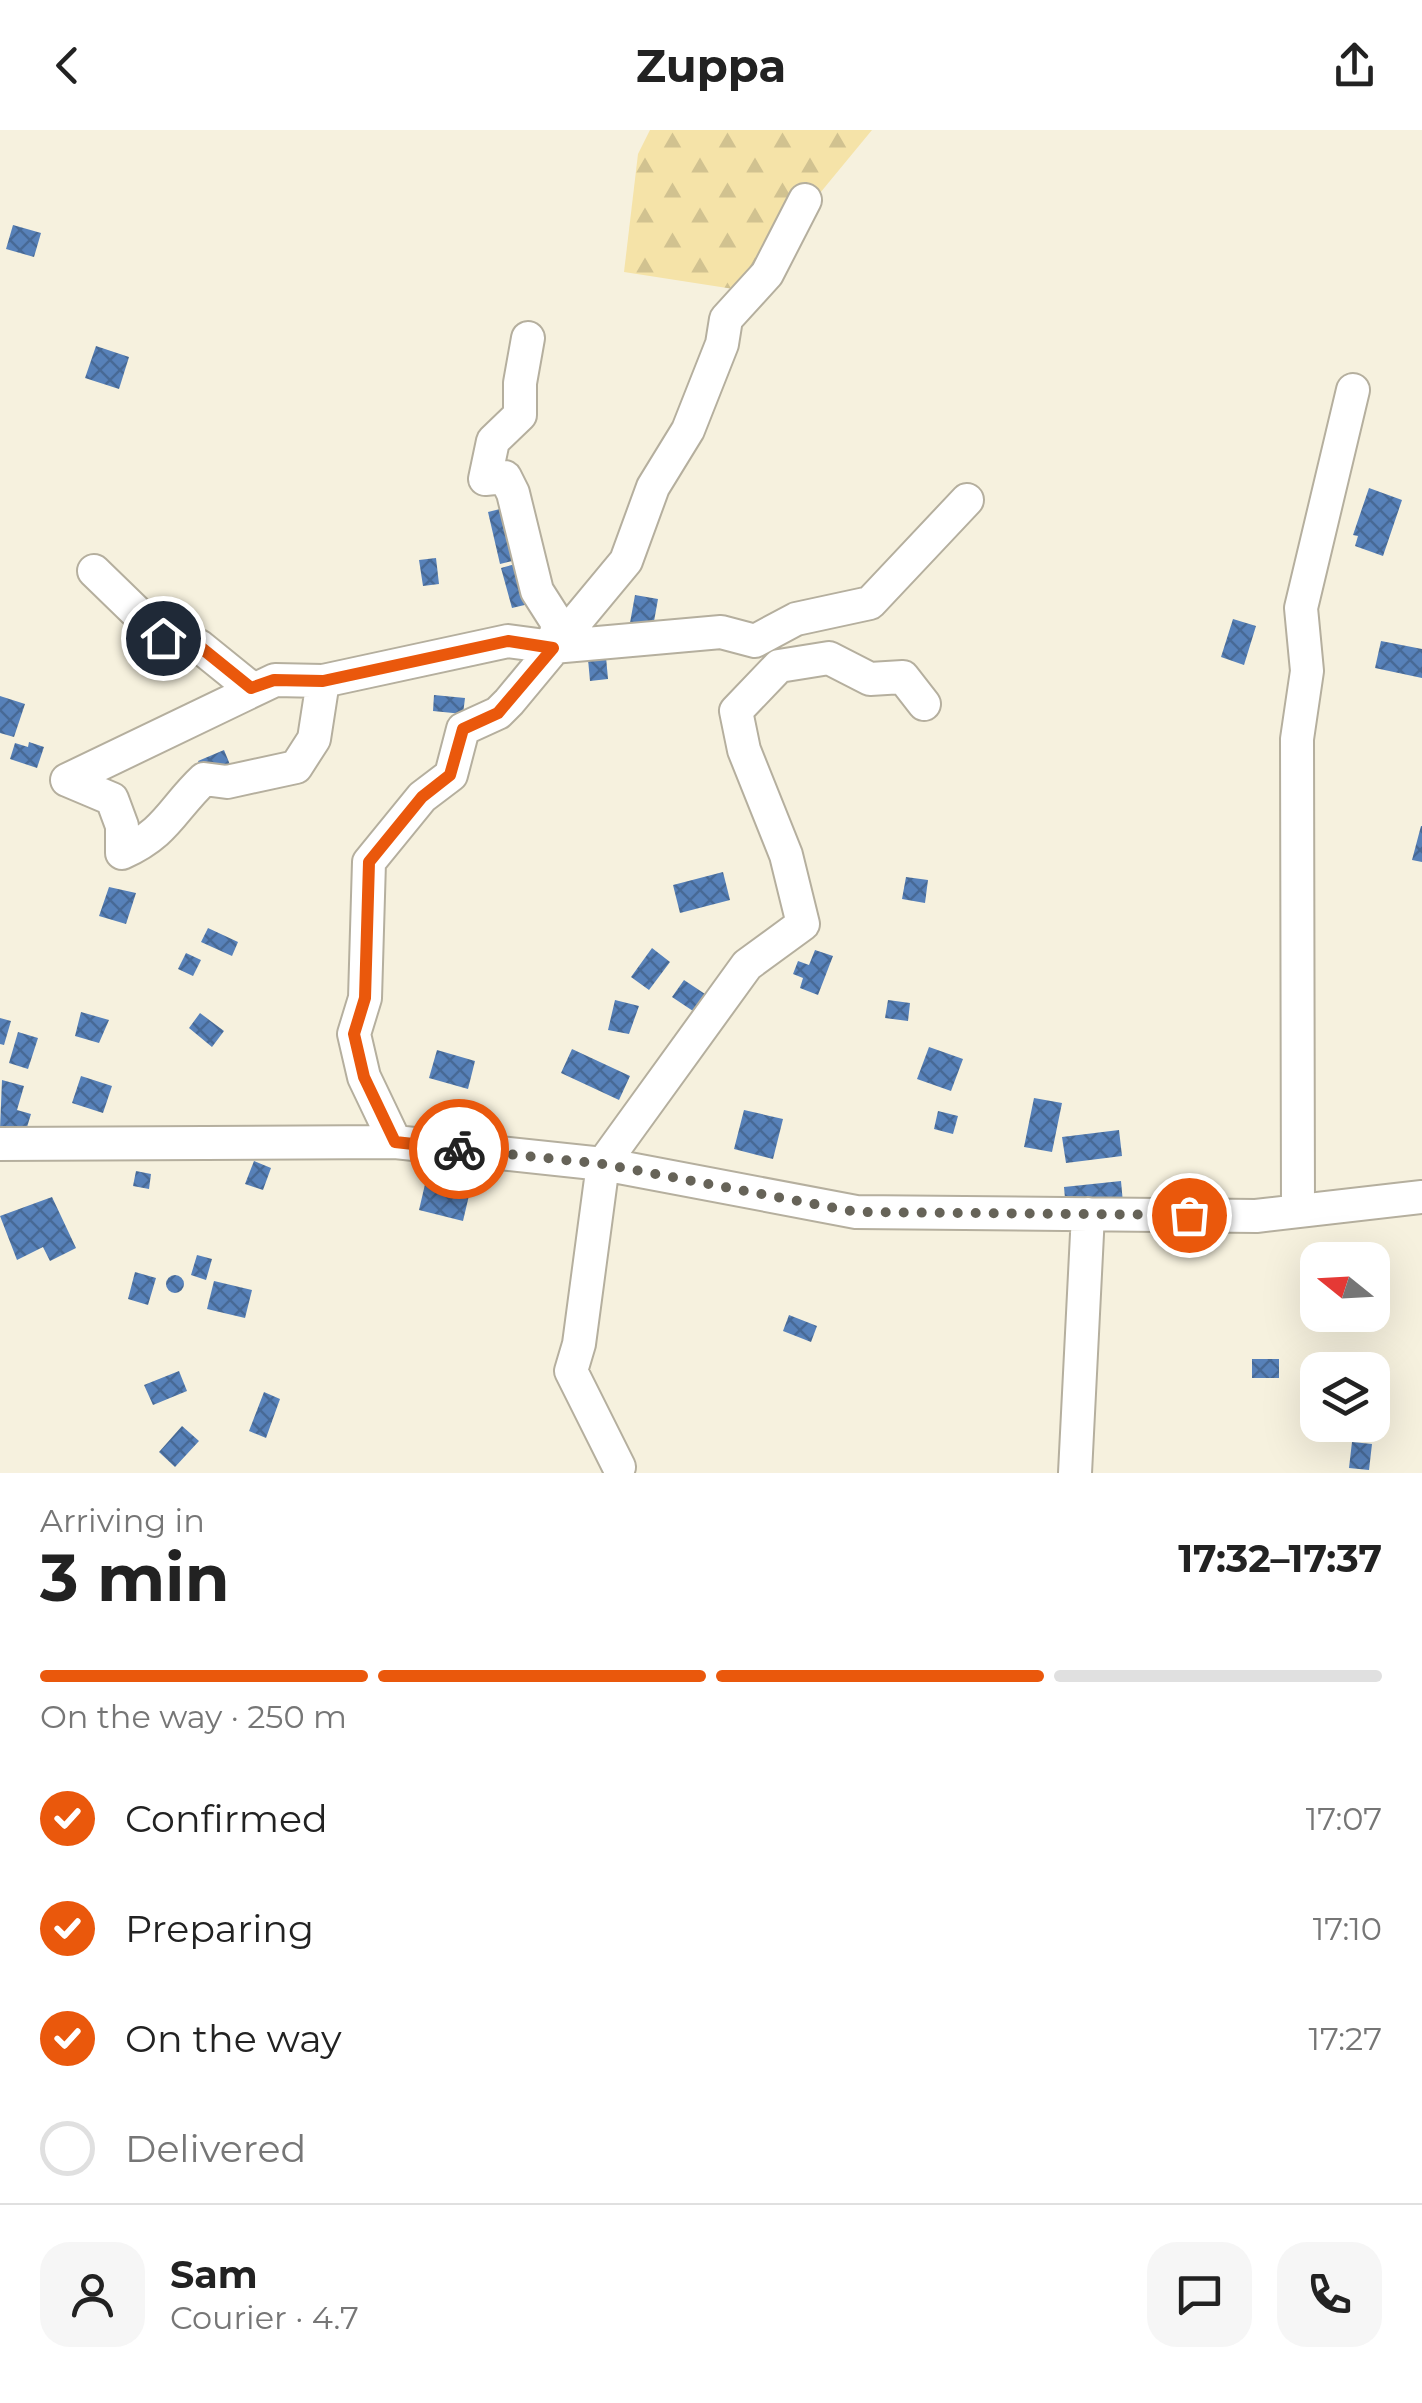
<!DOCTYPE html>
<meta charset="utf-8">
<style>
body{margin:0;font-family:Montserrat,sans-serif;background:#f6f6f6;color:#222;height:100vh;display:flex;flex-direction:column;font-size:38px;white-space:nowrap}
*{box-sizing:border-box;margin:0}
p{font-size:32px;color:#767676}
.icon{flex:none;width:55px;height:55px;fill:none;stroke:currentColor;stroke-width:2;stroke-linecap:round;stroke-linejoin:round}
.map{position:relative;height:1343px;overflow:hidden}
.drawer{display:flex;flex-direction:column;background:#fff;flex:1}
.drawer>*{flex:none}
.needle{width:65px;rotate:288deg}
.tools{position:absolute;left:1300px;top:1112px;display:grid;gap:20px}
.tools a{display:grid;place-items:center;width:90px;height:90px;border-radius:20px;background:#fff;box-shadow:0 10px 40px #0002;font-size:50px}
.pin{position:absolute;display:grid;place-items:center;width:85px;height:85px;color:#fff;margin:-42px;border:5px solid #fff;border-radius:50%;box-shadow:0 2px 10px #0007}
.courier{position:absolute;display:grid;place-items:center;width:100px;height:100px;margin:-50px;border:8px solid #ea580c;border-radius:50%;background:#fff;color:#222;box-shadow:0 2px 12px #0007}
.head em{font-style:normal;font-weight:700}
.head div{display:flex;flex-direction:column-reverse}
.head{display:flex;align-items:center;justify-content:space-between;height:170px;padding:0 40px}
h1{font-size:65px;font-weight:700;line-height:75px}
.bar{display:grid;grid-template-columns:repeat(4,1fr);gap:15px 10px;align-content:center;height:120px;padding:0 40px}
.bar i{height:12px;border-radius:8px;background:#e0e0e0}
.bar .current{background:#ea580c}
.bar p{grid-column:span 4}
.line{display:flex;align-items:center;gap:25px;padding:0 40px;border-top:2px solid #e0e0e0}
.line div{flex:1}
.round{display:grid;place-items:center;flex:none;width:105px;height:105px;border-radius:30px;background:#f6f6f6}
ol{padding:0 40px;list-style:none}
li{display:flex;align-items:center;gap:30px;height:110px}
li p{margin-inline-start:auto}
li .icon{padding:10px;border-radius:50%;background:#ea580c;color:#fff;stroke-width:4}
li:last-child{color:#767676}
li i{width:55px;height:55px;border:5px solid #e0e0e0;border-radius:50%}
header{display:flex;justify-content:space-between;align-items:center;height:130px;padding:0 40px;background:#fff;font-size:45px;font-weight:700}
.map>svg:first-child{display:block}
</style>
<header><svg class="icon" aria-label="back" viewBox="0 0 24 24"><path d="M15 5l-7 7 7 7"/></svg>Zuppa<svg class="icon" aria-label="share" viewBox="0 0 24 24"><path d="M12 15V3M7 8l5-5 5 5M5 13v7h14v-7"/></svg></header>
<div class="map">
<svg width="1422" height="1343" viewBox="0 0 1422 1343">
<defs>
<pattern id="forest-firs" width="22" height="20" patternUnits="userSpaceOnUse" patternTransform="scale(2.5)"><rect width="22" height="20" fill="#f5e3a8"/><path d="M5 1l3.5 6h-7zM16 11l3.5 6h-7z" fill="#d1c290"/></pattern>
<pattern id="building-cross-hatch" width="8" height="8" patternUnits="userSpaceOnUse" patternTransform="scale(2.5)"><rect width="8" height="8" fill="#5781b9"/><path d="M0 0l8 8M0 8l8-8" fill="none" stroke="#476995"/></pattern>
</defs>
<rect width="100%" height="100%" fill="#f6f1de"/>
<path fill="url(#forest-firs)" d="M650,0H872L740,160L624,142L638,24Z"/>
<path fill="url(#building-cross-hatch)" d="M13,95L41,103L34,127L6,119Z
M96,216L129,227L119,259L85,248Z
M1369,358L1402,370L1383,426L1355,416L1358,406L1353,405Z
M512,376L525,428L500,434L488,382Z
M436,428L439,454L423,456L419,430Z
M526,431L537,472L512,478L501,438Z
M635,465L658,469L651,508L628,504Z
M1233,489L1256,496L1244,535L1221,527Z
M1381,511L1422,519V548L1375,538Z
M606,527L608,549L590,551L588,529Z
M434,565L465,568L463,584L433,581Z
M0,566L25,574L14,607L0,603Z
M29,612L44,617L37,638L10,629L15,613L28,617Z
M224,620L231,637L205,647L198,631Z
M1421,696H1422V732L1412,730Z
M723,742L730,770L680,783L673,755Z
M906,747L928,750L925,773L902,769Z
M109,757L136,763L126,794L99,786Z
M208,798L238,812L232,826L201,812Z
M652,818L670,832L649,860L631,847Z
M815,820L833,826L818,865L800,858L803,848L793,844L798,831L809,835Z
M186,823L201,830L193,846L178,839Z
M684,850L711,868L699,885L672,867Z
M615,870L639,876L629,904L608,900Z
M888,870L910,873L908,891L885,888Z
M81,882L109,890L99,913L75,906Z
M200,883L224,901L212,917L189,898Z
M0,888L11,891L4,915L0,914Z
M18,902L38,908L28,939L9,933Z
M929,917L963,929L951,961L917,949Z
M572,919L630,946L619,970L561,943Z
M437,920L475,931L468,959L429,948Z
M81,946L112,956L103,983L72,973Z
M2,950L24,956L17,980L31,984L24,1007L0,999Z
M1034,968L1062,973L1052,1022L1024,1017Z
M744,980L783,989L773,1029L734,1019Z
M938,981L958,986L953,1004L934,999Z
M1119,1000L1122,1026L1066,1033L1062,1007Z
M254,1031L271,1038L263,1060L245,1054Z
M430,1033L474,1044L463,1091L419,1080Z
M136,1041L151,1044L149,1059L133,1056Z
M1121,1051L1123,1073L1066,1080L1064,1057Z
M52,1067L76,1118L50,1131L43,1117L17,1130L0,1086Z
M197,1125L212,1129L206,1150L191,1145Z
M135,1142L156,1148L148,1175L128,1169Z
M166 1154a9 9 0 1 1 18 0a9 9 0 1 1-18 0Z
M214,1151L252,1160L245,1188L207,1179Z
M789,1185L817,1196L811,1212L783,1201Z
M1252,1229H1279V1248H1252Z
M179,1241L187,1261L153,1275L144,1255Z
M1372,1259L1386,1262L1376,1308L1349,1303L1351,1295H1372Z
M264,1262L280,1269L266,1308L249,1301Z
M182,1296L199,1311L175,1337L159,1322Z
M1352,1312L1372,1314L1369,1340L1349,1338Z"/>
<g fill="none" stroke-linecap="round" stroke-linejoin="round">
<defs>
<path id="minor" d="M528,208L520,253V285L493,311L485,349L505,347L513,363L537,461L558,494L553,517
M94,441L163,508L199,516L251,558
M67,650L275,550L323,551L508,511L553,517L721,502L755,511L796,489L870,473L967,370
M67,650L112,669L122,696V723C167,703 172,679 204,649L227,652L296,637L314,609L323,551
M395,1012L364,947L354,904L365,868L369,732L422,667L451,645L463,599L498,583L509,572L626,431L653,357L688,300L722,214L726,189L767,144L805,70
M0,1014L395,1012L603,1034L856,1082L1256,1086L1422,1067
M1298,1081L1297,609L1307,541L1301,478L1353,260
M619,1337L571,1241L579,1214L603,1034L747,835L803,794L786,725L744,620L736,581L779,536L829,528L870,549L903,547L924,574
M1075,1343L1088,1084"/>
</defs>
<use href="#minor" stroke="#b5af9e" stroke-width="36"/>
<use href="#minor" stroke="#fff" stroke-width="32"/>
</g>
<g fill="none" stroke-linecap="round" stroke-linejoin="round">
<path stroke="#666358" stroke-width="10" stroke-dasharray="0 18" d="M459,1019L603,1034L856,1082L1189,1085"/>
<path stroke="#ea580c" stroke-width="12" d="M163,508L199,516L251,558L274,550L323,551L508,511L553,518L498,583L463,599L450,645L422,667L369,732L365,868L354,904L364,947L395,1012L459,1019"/>
</g>
</svg>
<div class="tools">
<a><svg class="needle" viewBox="-14 -14 28 28"><path d="M0-13l5 13h-10z" fill="#e53935"/><path d="M0 13l5-13h-10z" fill="#767676"/></svg></a>
<a><svg class="icon" aria-label="layers" viewBox="0 0 24 24"><path d="M12 4l9 5-9 5-9-5zM3 14l9 5 9-5"/></svg></a>
</div>
<div class="pin" style="left:1189px;top:1085px;background:#ea580c"><svg class="icon" aria-label="bag" viewBox="0 0 24 24"><path d="M5 8h14l-1 12H6zM9 8a3 3 0 0 1 6 0"/></svg></div>
<div class="pin" style="left:163px;top:508px;background:#1f2937"><svg class="icon" aria-label="home" viewBox="0 0 24 24"><path d="M3 11l9-7 9 7M6 9v11h12V9"/></svg></div>
<div class="courier" style="left:459px;top:1019px"><svg class="icon" aria-label="bike" viewBox="0 0 24 24"><circle cx="6" cy="16" r="4"/><circle cx="18" cy="16" r="4"/><path d="M6 16l4-8h5l3 8M10 8l3 8H6M13 5h3"/></svg></div>
</div>
<section class="drawer">
<div class="head"><div><h1>3 min</h1><p>Arriving in</p></div><em>17:32–17:37</em></div>
<div class="bar"><i class="current"></i><i class="current"></i><i class="current"></i><i></i><p>On the way · 250 m</p></div>
<ol>
<li><svg class="icon" aria-label="check" viewBox="0 0 24 24"><path d="M5 12l5 5 9-10"/></svg>Confirmed<p>17:07</p></li>
<li><svg class="icon" aria-label="check" viewBox="0 0 24 24"><path d="M5 12l5 5 9-10"/></svg>Preparing<p>17:10</p></li>
<li><svg class="icon" aria-label="check" viewBox="0 0 24 24"><path d="M5 12l5 5 9-10"/></svg>On the way<p>17:27</p></li>
<li><i></i>Delivered</li>
</ol>
<div class="line" style="height:180px"><a class="round"><svg class="icon" aria-label="person" viewBox="0 0 24 24"><circle cx="12" cy="8" r="4"/><path d="M4 21q1-7 8-7t8 7"/></svg></a><div><b>Sam</b><p>Courier · 4.7</p></div><a class="round"><svg class="icon" aria-label="chat" viewBox="0 0 24 24"><path d="M4 5h16v11H9l-5 4z"/></svg></a><a class="round"><svg class="icon" aria-label="phone" viewBox="0 0 24 24"><path d="M5 4h4l2 5-3 2q2 4 5 5l2-3 5 2v4C11 20 4 13 5 4z"/></svg></a></div>
</section>
